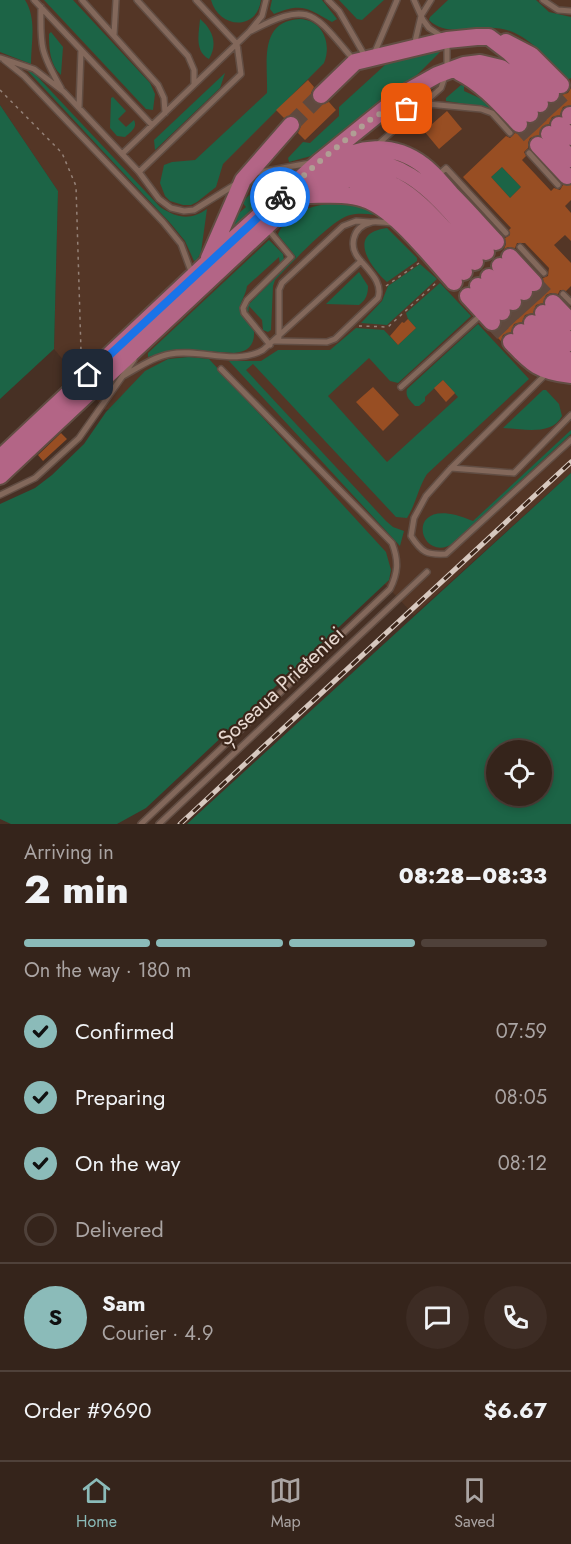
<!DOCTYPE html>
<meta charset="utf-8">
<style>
body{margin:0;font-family:Jost,sans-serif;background:#3d2c24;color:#f1f3f6;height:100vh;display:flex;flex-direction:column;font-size:22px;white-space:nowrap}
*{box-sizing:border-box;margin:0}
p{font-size:20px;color:#aaa4a3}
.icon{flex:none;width:33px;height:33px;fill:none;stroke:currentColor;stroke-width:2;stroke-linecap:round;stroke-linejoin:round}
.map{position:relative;height:824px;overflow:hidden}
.details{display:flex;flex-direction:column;background:#35241b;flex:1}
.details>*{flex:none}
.controls{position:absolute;left:486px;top:740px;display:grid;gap:12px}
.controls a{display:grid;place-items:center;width:66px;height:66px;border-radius:50%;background:#35241b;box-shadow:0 3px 9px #0003,0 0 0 2px #4f413a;font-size:30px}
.pin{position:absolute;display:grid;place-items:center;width:51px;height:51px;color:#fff;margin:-26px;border-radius:12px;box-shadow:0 3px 9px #0006}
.courier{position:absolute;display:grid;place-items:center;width:60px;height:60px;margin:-30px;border:4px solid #1a73e8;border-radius:50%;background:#fff;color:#222;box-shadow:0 2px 8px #0007}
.head em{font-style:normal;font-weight:800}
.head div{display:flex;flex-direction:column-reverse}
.head{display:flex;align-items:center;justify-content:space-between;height:102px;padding:0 24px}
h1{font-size:39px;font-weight:800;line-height:45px}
.bar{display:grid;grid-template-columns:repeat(4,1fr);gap:9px 6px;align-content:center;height:72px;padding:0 24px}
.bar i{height:8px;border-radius:4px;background:#4f413a}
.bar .on{background:#8bbbb9}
.bar p{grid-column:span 4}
.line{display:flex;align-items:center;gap:15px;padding:0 24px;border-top:2px solid #4f413a}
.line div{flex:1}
.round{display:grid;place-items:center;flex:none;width:63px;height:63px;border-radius:32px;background:#3d2c24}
ol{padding:0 24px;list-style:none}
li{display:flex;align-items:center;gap:18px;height:66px}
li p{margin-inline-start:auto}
li .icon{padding:6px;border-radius:50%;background:#8bbbb9;color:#111;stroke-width:4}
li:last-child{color:#aaa4a3}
li i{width:33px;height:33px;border:3px solid #4f413a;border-radius:50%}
.dock{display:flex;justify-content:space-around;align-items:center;height:84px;border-top:2px solid #4f413a;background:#35241b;font-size:16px;color:#aaa4a3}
.dock a{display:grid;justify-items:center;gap:3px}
.dock .on{color:#8bbbb9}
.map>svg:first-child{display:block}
</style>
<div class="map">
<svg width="571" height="824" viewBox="0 0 571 824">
<rect width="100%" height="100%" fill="#473024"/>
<path fill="#543626" d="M0,0H571V473L414,615L200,388L105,410L54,349L58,191L0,105Z"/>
<path fill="#1c6446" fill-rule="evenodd" d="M0,0H25C37,19 31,42 31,64L0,52Z
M44,0H73L150,83L155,94L153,110L146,109Z
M211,0H261C257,31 219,29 211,0Z
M272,0H322L337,19L332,22C308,9 303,2 274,14L270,9Z
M339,0H384L362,20L357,19Z
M448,0H536L549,12L571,17V78L567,80C550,62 534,40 510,31C482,21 449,40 429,20L430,17Z
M200,19C213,30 218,44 209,59C194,51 199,33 200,19Z
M300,19C323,20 332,44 324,63L223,164L216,187L197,202L191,205H183L170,201L165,196L160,183L164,165L172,162L195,160L267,93C268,63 258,21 300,19Z
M51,32L63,47L61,75C50,65 49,49 49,34Z
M441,48L440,52L418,74L322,153L289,162L288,158L303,142L310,143L339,116V107L385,65L395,60Z
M26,69L35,74L160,207C177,218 190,221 207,209L201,252L197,260L194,261L185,241L171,224Z
M225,73L220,88L155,150L154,140Z
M461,85L464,86V91L486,101L514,129L512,130L498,114L485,107L446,101V98Z
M113,97L126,111L118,119L126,127L134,120C138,128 130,132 125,137L117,136L110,128L111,98Z
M0,105L58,191L54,349L0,399Z
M502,167L521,187L510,198L491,177Z
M265,180L277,191L230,235L228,232L235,209L239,213L246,207L242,202Z
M349,202L388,217C375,215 362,212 350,215C332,219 290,265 275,280L273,286L271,330L268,332L263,330L262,320L249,306L248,314L246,307L296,257L279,236L278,234C290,207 324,203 349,202Z
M387,228L417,258V261L387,282C370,267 346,233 387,228Z
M269,240L283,254L284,260L280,265L279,257L247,286C246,295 240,301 240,310L254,331C255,345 248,352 234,353L178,349L148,357V353Z
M420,264L437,279L387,325L361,323L382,301L388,286Z
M359,272L368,286C368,294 366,300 359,305L326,304Z
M440,283L471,316L398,383L390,381L369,358L328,396L387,462L458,397L443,380L425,397V401L419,406H415C410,400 405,397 407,389L478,324L529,379L427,474C418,488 416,504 407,518L396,517L253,364L246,370L386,521L393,527L404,531L400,546L229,361H261L278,350H330L356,328L384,330L398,345L416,328L408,319L406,313Z
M189,357L209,359L386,552L391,570L389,580L146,808L117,824H11L0,819V504L35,488L52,475L84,444L106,412L145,371L168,359Z
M543,390H546L559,404L562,416C552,436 522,429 503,428Z
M571,430V434L454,543C418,567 400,489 473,521Z
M571,473V824H187ZM496,750H542V795H496Z"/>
<path fill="#984e23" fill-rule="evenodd" d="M308,80L314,87L311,93L313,102L319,105L329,102L336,110L305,140L298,133L301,126L298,118L292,115L284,118L276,110Z
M571,88V105L563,107L560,115L552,117L549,124L542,127L539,135L530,138L528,143V148L524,152L526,156L522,160L551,191L554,188L560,190L563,185H571V200L565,206L571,213V241L565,235L554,245L571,263V286L566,291L560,290L558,294L551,293L546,295L543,303L536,305L533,313L525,315L522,322L514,324L511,332L503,335L501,341L492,332L500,329L502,322L510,319L512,312L521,309L523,302L531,300L534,293L542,290L544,286L543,278L548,276L549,268L525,243H517L515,248L508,247L504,249L506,244L505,238L510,235L509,230L511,228L463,177L506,136L510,138L515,133L521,134L526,132L529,124L537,122L540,114L548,111L550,104L558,102L561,95L568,93ZM502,167L521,187L510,198L491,177Z
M447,111L462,129L439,149L424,131Z
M408,319L416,328L398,345L390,336L402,322L404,323Z
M443,380L455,393L446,402L434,388Z
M373,387L399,415L383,431L356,402Z
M61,433L67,439L43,461L38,455Z"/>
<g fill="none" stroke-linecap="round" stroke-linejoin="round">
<path stroke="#5f493e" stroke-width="16" stroke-dasharray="16 8" stroke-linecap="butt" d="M551,94L570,115
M540,104L559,125
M530,114L549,134
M519,124L538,145
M291,125L321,95
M534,283L553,303
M524,292L543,313
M513,302L532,323
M502,312L521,332
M492,322L511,342"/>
<defs>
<path id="service" d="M34,0L152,125
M82,0L158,85L164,98L165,113
M137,0L188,56L194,70V84
M328,0L339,11L365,56
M543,0L558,10L571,11
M41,7C40,47 41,53 61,88
M251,31C310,0 313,12 353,59
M114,35L116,0
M414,46L421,16L431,0
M374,54L397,0
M1,58L34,69L64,92L139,172L159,199L171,208L184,211L194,210L236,184
M4,60L24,76L163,222L181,244L192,274
M79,108L81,50
M389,112L428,104L481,109L492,113L510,133
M376,146L441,88L447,71V40L429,28L423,20L414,0
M529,153L558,185
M122,154L249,32L262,16L266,0
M139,172L241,74L237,44L196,0
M254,173L310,163
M437,176L446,168L506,233
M267,228L291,257L247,300L243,308L244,313L270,345
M520,247L544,273
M563,294L571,302
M279,337V290L282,283L343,226L356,221L370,222
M275,341L327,342L335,339L378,298C383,283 370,272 361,261
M547,373L451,468L426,496L414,518L411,536C422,553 427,555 446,554L571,440
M123,376C138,368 153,357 170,354C200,348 235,366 263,350L361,261C348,248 351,227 372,222C378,221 386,223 392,223
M401,387L482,314
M451,468L514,473L571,415
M0,495L35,478L79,438L134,360
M141,824L390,589C398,573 399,561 392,543L221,369
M159,824L427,572"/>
<path id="trunk" d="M506,42L531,55L561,85
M468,69L491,77L530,114
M459,72C483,84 501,105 519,124
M321,95L355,62L447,40L477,37H489L510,53L551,94
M570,115L571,116
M559,125L571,137
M549,134L571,159
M538,145L567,176
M328,165C358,146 393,142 423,165C434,173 443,185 452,195C467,210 481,226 496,242
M324,185C374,169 399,181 434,218C448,233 461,247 475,262
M358,187C400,189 437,243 464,272
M308,195C326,195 347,193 364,199C394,208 432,258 454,282
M510,257L534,283
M209,258L243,180L291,125
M500,266L524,292
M489,277L513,302
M478,286L502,312
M468,296L492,322
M553,303L571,322
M543,313L571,343
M532,323L571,364
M521,332L550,363L565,371
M511,342C531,364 540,372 571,375
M0,458L206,264L320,161L403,94L437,75L464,65L480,63L501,68L513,76L540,104
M0,476L301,194C312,186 323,177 336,171C403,140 446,209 486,252"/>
</defs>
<use href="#service" stroke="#614d43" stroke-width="8"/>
<use href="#trunk" stroke="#614d43" stroke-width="20"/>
<path stroke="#948177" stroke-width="1.5" stroke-dasharray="3 4.5" stroke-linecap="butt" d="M0,90L62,153L76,186L81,351L84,360
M386,286L419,263
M359,326L388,327L436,283"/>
<use href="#service" stroke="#83685b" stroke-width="5"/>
<use href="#trunk" stroke="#b36586" stroke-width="16"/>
<defs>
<path id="rail" d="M180,824L571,462"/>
</defs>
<use href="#rail" stroke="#d7c8bf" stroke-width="5"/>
<use href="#rail" stroke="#3c261a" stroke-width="3" stroke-dasharray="9" stroke-linecap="butt"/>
</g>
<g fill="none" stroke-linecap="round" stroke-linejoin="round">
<path stroke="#b09e94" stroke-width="6" stroke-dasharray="0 10.8" d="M280,197L320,161L376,115L407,109"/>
<path stroke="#1a73e8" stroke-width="8" d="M88,375L280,197"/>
</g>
<g text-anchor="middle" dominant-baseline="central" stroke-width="4.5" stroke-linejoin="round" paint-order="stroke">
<g font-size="21" fill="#e8d9d1" stroke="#3c261a">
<text transform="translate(281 686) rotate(-43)">Șoseaua Prieteniei</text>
</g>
</g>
</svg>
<div class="controls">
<a><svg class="icon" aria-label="locate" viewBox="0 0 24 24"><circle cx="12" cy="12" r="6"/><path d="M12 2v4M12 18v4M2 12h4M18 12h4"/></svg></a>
</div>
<div class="pin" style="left:407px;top:109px;background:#ea580c"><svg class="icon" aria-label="bag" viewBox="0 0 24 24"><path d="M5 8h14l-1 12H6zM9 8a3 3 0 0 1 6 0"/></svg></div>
<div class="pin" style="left:88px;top:375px;background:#1f2937"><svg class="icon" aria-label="home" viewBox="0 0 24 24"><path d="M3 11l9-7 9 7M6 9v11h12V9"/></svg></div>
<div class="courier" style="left:280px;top:197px"><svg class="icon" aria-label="bike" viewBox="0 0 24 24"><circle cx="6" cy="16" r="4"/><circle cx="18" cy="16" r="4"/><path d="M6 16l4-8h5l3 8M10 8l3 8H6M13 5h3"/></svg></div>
</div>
<section class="details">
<div class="head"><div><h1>2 min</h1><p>Arriving in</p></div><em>08:28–08:33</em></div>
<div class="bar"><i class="on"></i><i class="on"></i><i class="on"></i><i></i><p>On the way · 180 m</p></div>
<ol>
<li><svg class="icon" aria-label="check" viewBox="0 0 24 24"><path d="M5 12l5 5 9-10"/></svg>Confirmed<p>07:59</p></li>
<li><svg class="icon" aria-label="check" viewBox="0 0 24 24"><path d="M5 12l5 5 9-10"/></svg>Preparing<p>08:05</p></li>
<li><svg class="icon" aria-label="check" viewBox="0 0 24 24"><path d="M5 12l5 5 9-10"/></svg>On the way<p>08:12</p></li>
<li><i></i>Delivered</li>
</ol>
<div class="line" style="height:108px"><b class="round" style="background:#8bbbb9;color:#111">S</b><div><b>Sam</b><p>Courier · 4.9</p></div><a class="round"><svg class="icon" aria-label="chat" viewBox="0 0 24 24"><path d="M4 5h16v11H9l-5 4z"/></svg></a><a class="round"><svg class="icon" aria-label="phone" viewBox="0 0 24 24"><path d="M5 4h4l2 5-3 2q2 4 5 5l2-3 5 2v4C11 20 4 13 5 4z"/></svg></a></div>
<div class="line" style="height:78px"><div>Order #9690</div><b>$6.67</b></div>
</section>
<nav class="dock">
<a class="on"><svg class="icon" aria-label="home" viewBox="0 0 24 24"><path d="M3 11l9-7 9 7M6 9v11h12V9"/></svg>Home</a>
<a><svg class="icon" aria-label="map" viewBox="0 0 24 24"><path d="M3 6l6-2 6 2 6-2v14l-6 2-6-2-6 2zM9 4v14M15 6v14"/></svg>Map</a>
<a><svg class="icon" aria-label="saved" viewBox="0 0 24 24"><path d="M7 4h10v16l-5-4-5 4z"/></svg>Saved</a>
</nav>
